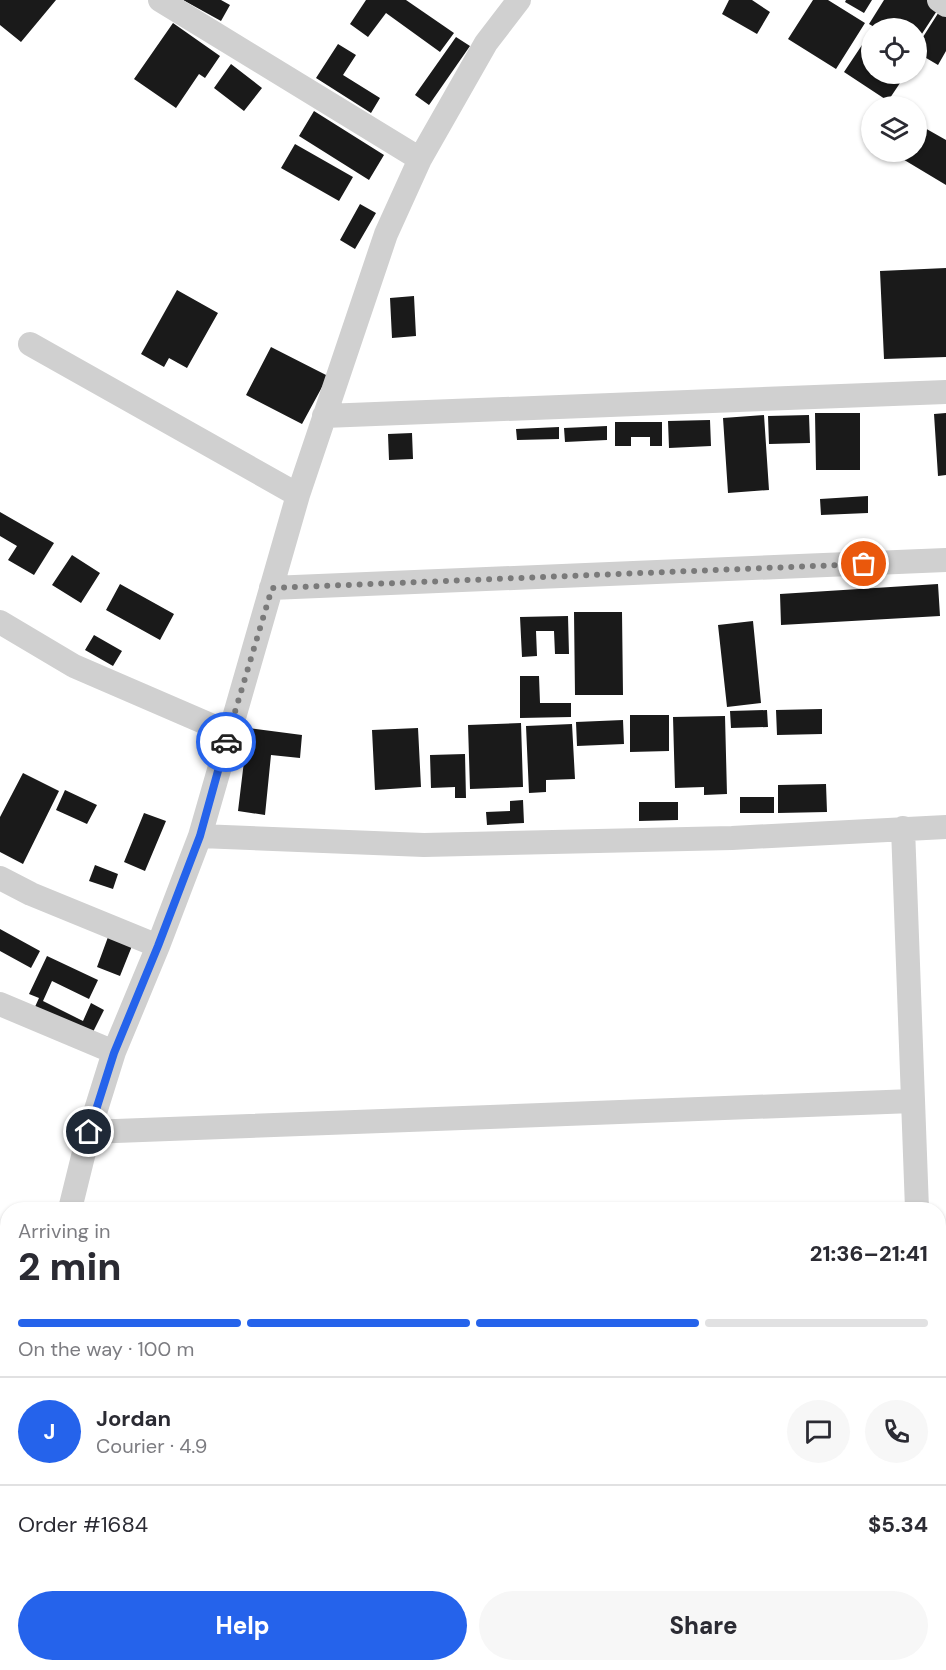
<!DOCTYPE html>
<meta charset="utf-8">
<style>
body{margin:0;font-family:"DM Sans",sans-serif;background:#f7f7f7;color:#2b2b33;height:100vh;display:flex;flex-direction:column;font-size:22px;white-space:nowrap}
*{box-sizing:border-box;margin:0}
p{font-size:20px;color:#7c7c81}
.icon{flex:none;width:33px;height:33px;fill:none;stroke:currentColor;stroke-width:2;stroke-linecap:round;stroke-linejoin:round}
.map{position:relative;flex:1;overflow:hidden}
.side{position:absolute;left:0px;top:1202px;width:946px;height:470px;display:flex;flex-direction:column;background:#fff;border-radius:24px 24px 0 0;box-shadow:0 2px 4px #0004}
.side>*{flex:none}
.buttons{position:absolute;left:861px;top:18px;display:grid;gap:12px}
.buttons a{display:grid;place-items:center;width:66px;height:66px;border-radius:50%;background:#fff;box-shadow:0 2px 4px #0004;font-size:30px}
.pin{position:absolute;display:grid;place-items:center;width:51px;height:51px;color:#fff;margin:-26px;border:3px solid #fff;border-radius:50%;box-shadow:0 2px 6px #0007}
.courier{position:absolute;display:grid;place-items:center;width:60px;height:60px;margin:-30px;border:4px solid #2563eb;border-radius:50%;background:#fff;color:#222;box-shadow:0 2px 8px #0007}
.head em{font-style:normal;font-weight:800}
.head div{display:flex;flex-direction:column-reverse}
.head{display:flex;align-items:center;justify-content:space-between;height:102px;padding:0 18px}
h1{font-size:39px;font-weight:800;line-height:45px}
.bar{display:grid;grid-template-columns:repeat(4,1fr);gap:9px 6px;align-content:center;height:72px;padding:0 18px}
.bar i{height:8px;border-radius:4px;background:#e1e1e2}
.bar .active{background:#2563eb}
.bar p{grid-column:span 4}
.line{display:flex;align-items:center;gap:15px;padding:0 18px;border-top:2px solid #e1e1e2}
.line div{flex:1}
.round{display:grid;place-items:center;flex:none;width:63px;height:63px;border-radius:32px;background:#f7f7f7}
.cta{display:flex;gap:12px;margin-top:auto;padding:12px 18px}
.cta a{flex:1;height:69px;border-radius:36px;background:#2563eb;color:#fff;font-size:24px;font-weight:800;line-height:69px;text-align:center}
.cta a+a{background:#f7f7f7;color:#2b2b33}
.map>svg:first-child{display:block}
</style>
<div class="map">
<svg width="946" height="1670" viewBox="0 0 946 1670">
<rect width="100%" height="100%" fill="#fff"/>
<path fill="#1a1a1a" d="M0,0H56L21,42L0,25Z
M183,0H221L230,5L221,21Z
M366,0H406L454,33L440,52L386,13L368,37L350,24Z
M729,0H752L770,12L757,34L722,14Z
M813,0H828L865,23L836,69L788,39Z
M846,0H872L864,13L845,2Z
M884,0H937L942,3L916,43V28H876L869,24Z
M942,7L946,10V51L938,65L916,52V48Z
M173,23L220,56L205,78L199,74L176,108L134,79Z
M872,30V74H906L888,101L844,72Z
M456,37L470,46L429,105L415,95Z
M338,44L356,55L343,75L380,98L371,113L316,78Z
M231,64L262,88L244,111L214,88Z
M314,111L384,155L369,180L299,136Z
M916,123L946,140V185L891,152H916Z
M295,144L353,177L339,201L281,168Z
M360,204L376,213L355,249L340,240Z
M946,268V357L884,359L880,271Z
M177,290L218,313L187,368L169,358L164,367L141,354Z
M414,296L416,336L392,338L390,298Z
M271,347L328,376L302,424L246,395Z
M815,413H860V470H816Z
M946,413V475L938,476L934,414Z
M764,415L769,490L728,493L723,418Z
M809,415L810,443L769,444L768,416Z
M710,420L711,446L669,448L668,421Z
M615,422H662V446H650V437H631V446H615Z
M607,426V440L565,442L564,428Z
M559,427V439L517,440L516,429Z
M412,433L413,459L389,460L388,434Z
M868,496V513L821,515L820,499Z
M0,512L54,543L34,575L8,560L17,546L0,536Z
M72,555L100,573L81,603L52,585Z
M120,584L174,614L160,640L106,610Z
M938,584L940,616L781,625L780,594Z
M574,612H622L623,695H575Z
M568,616L569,654H555L554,631H536L537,656L522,657L520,617Z
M753,621L761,703L727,707L718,625Z
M94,635L122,651L113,666L85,650Z
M520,676H539L540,703H571V717L520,718Z
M822,709V734L777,735L776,710Z
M767,710L768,727L731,728L730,711Z
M630,715H669V751L630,752Z
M725,716L727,794L704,795V787L675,788L673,717Z
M623,720L624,744L577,746L576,722Z
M521,723L523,787L470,789L468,725Z
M572,724L575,779L546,780V792L529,793L526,726Z
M248,728L302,735L300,758L271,755L265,815L238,811Z
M418,728L421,787L375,790L372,730Z
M465,754L466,798H455V787L431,788L430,755Z
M23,773L59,791L23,864L0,852V817Z
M826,784L827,812L778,813V785Z
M65,790L97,805L87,824L56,810Z
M740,797H774V813H740Z
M523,800L524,823L487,825L486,812L510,811V801Z
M639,802H678V820L639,821Z
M144,813L166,821L145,871L124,862Z
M95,865L118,874L113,889L89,881Z
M0,929L40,951L31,968L0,951Z
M108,937L132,946L120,976L97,967Z
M47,956L98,980L89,999L52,981L43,1001L83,1021L91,1003L104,1010L90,1038L34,1009L39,998L29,994Z"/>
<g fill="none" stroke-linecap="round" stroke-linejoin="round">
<path stroke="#d0d0d0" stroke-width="24" d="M160,0L420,159
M939,0L946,5
M30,344L298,495
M324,416L946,392
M271,588L946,560
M0,622L74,666L229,733
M903,828L917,1209
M200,836L424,845L732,838L946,827
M0,878L31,894L158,946
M0,1004L114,1052
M89,1132L913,1101
M70,1209L89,1132L114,1052L158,946L200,836L298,495L386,234L420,159L486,43L519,0
M0,1316L8,1317
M939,1372H946
M0,1435L4,1434L8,1429
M939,1601L943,1667
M881,1670L946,1667"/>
</g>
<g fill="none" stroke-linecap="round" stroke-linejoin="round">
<path stroke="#7a7a7a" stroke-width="6" stroke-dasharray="0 10.8" d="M226,742L272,588L864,564"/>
<path stroke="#2563eb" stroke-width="8" d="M89,1132L114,1053L158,946L200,836L226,742"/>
</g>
</svg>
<div class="buttons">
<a><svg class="icon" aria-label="locate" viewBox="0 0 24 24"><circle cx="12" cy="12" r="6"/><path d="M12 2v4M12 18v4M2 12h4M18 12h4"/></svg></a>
<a><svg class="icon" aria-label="layers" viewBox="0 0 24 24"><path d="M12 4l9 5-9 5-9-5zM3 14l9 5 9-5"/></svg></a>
</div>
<div class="pin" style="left:864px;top:564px;background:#ea580c"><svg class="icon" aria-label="bag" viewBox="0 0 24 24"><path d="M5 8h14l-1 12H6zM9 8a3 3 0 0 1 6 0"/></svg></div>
<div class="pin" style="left:89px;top:1132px;background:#1f2937"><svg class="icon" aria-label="home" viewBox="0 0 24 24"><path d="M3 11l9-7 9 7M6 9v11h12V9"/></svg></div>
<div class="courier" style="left:226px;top:742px"><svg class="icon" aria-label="car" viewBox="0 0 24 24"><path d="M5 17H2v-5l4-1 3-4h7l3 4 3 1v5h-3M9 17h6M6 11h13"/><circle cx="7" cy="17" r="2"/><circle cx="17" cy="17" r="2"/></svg></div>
<section class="side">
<div class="head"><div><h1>2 min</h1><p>Arriving in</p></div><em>21:36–21:41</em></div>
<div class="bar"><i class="active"></i><i class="active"></i><i class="active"></i><i></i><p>On the way · 100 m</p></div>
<div class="line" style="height:108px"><b class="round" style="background:#2563eb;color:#fff">J</b><div><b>Jordan</b><p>Courier · 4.9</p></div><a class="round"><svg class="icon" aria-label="chat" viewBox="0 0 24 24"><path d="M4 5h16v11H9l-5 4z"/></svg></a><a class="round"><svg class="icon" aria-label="phone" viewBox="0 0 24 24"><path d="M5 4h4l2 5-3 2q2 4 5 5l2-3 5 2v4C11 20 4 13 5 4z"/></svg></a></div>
<div class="line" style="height:78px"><div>Order #1684</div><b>$5.34</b></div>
<div class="cta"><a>Help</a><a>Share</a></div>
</section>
</div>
